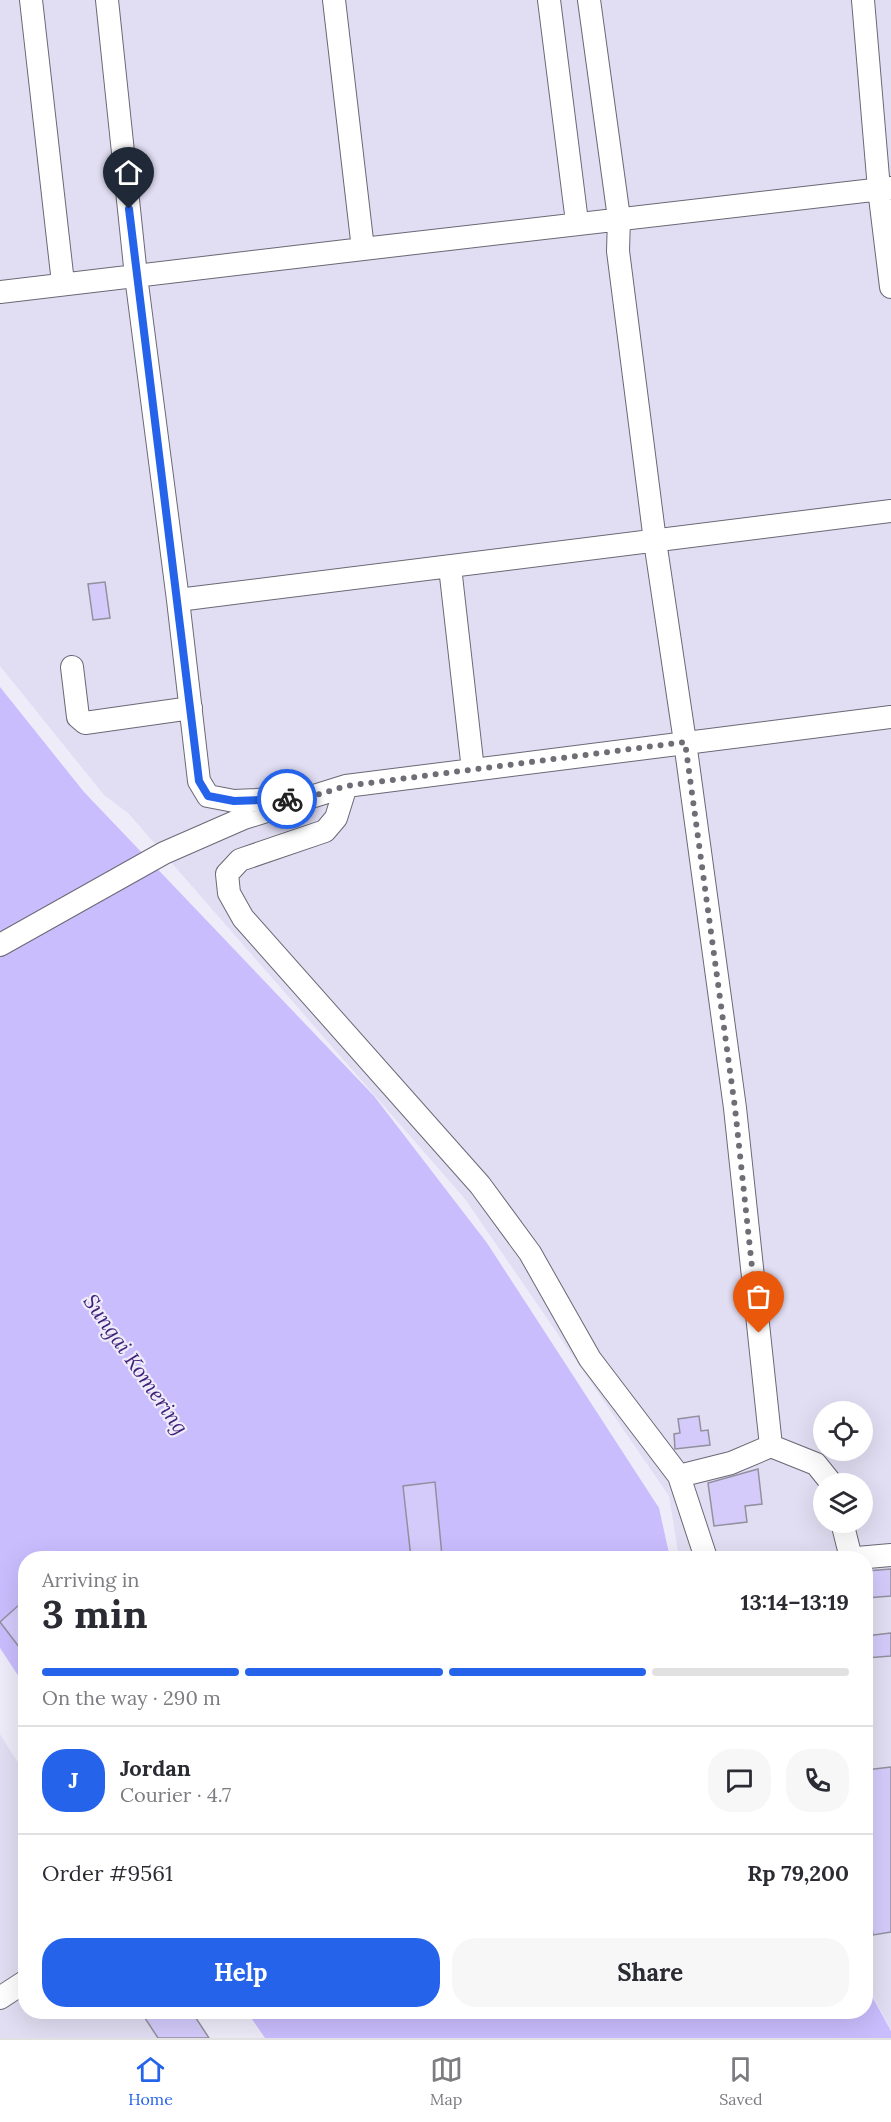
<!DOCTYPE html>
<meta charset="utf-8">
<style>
body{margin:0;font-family:Lora,serif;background:#f7f7f7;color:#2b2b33;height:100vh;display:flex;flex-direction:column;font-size:22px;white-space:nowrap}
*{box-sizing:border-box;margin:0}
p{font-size:20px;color:#7c7c81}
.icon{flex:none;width:33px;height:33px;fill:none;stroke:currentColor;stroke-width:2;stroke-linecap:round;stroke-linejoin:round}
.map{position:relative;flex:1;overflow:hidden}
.details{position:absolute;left:18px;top:1551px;width:855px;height:468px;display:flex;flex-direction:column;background:#fff;border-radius:24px;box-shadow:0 6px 24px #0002}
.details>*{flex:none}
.tools{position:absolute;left:813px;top:1401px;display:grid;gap:12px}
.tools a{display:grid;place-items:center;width:60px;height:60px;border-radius:50%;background:#fff;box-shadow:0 6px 24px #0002;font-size:30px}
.pin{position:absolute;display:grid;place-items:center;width:51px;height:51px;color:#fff;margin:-62px -26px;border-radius:50% 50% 50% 0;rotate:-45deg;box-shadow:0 0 6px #0007}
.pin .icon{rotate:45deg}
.courier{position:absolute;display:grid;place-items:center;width:60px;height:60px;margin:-30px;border:4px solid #2563eb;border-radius:50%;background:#fff;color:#222;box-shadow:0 2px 8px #0007}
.head em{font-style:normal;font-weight:800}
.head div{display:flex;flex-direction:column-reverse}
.head{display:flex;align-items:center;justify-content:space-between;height:102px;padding:0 24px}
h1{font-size:39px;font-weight:800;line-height:45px}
.bar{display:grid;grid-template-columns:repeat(4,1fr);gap:9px 6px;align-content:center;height:72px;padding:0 24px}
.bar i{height:8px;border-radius:4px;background:#e1e1e2}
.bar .on{background:#2563eb}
.bar p{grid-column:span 4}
.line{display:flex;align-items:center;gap:15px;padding:0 24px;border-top:2px solid #e1e1e2}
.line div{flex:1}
.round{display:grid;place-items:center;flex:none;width:63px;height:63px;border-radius:24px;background:#f7f7f7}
.primary-button{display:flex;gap:12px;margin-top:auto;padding:12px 24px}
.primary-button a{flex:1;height:69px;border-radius:24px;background:#2563eb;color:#fff;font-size:24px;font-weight:800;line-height:69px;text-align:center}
.primary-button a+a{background:#f7f7f7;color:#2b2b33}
.tabs{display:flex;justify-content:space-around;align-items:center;height:84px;border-top:2px solid #e1e1e2;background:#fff;font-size:16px;color:#7c7c81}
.tabs a{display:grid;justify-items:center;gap:3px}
.tabs .on{color:#2563eb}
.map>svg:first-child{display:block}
</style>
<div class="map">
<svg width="891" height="2038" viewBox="0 0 891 2038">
<rect width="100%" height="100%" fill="#efecfa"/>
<path fill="#e1def3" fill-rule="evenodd" d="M0,0H891V2030L866,1983V1558H679L669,1496L465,1199L128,813L104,795L0,666ZM824,1412H862V1450H824ZM824,1484H862V1522H824Z
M0,1734L25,1774L26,2012H186L204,2038H0Z"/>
<path fill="#cabdfe" d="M0,687L84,792L374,1096L487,1243L659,1508L670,1558H26L25,1686L0,1648Z
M866,1985L891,2031V2038H265L247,2012H866Z"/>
<path fill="#d4cbfb" stroke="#92909d" stroke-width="1.5" d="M105,582L110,618L93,620L88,584Z
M699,1416L701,1431L708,1430L710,1445L675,1449L674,1434L680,1433L678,1419Z
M758,1469L762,1504L745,1506L747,1522L714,1526L708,1483Z
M435,1482L442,1556L411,1558L403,1486Z
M891,1569V1596L866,1598V1571Z
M20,1604L26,1612V1656L0,1622Z
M891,1633V1656L866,1658V1636Z
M891,1767V1932L873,1935L866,1886V1770Z
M141,2012H192L209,2038H158Z"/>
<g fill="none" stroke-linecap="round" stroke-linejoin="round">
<defs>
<path id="minor" d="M31,0L63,283
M107,0L136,276L178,600L199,781L208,796L234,801L278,799
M334,0L363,249L891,188
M549,0L577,222
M589,0L619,218L618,251L655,541L685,742L735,1108L771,1446L816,1464L832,1484
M863,0L879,189L891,287
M0,292L363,249
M450,567L473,770
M178,600L891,511
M72,667L78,717L85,723L191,708
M346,786L336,818L325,831L240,860L227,874L229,893L243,918L480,1185L530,1253L590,1359L679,1476L706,1558
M0,945L164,853L244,818L346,786L891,717
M679,1476L731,1463L771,1446
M842,1522L851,1558
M857,1558L891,1555
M0,1998L26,1981"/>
</defs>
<use href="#minor" stroke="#6a6874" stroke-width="24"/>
<use href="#minor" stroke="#fff" stroke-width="22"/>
</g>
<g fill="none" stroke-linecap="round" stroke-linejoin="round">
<path stroke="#6f6e76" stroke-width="6" stroke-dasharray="0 10.8" d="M287,799L307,798L346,786L685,742L735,1108L759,1333"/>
<path stroke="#2563eb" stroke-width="8" d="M129,209L199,781L208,796L234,801L287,799"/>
</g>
<g text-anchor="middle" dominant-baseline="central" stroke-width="4.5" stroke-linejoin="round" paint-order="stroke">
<g font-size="21" font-style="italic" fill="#3f1f79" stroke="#efecfa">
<text transform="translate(136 1364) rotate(55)">Sungai Komering</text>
</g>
</g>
</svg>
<div class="tools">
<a><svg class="icon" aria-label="locate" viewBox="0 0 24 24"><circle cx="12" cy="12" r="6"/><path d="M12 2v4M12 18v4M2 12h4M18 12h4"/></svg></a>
<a><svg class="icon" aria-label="layers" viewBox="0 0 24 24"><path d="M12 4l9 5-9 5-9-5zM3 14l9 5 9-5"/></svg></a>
</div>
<div class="pin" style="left:759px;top:1333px;background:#ea580c"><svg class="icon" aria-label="bag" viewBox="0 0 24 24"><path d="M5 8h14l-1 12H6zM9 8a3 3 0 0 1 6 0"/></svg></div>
<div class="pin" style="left:129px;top:209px;background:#1f2937"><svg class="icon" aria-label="home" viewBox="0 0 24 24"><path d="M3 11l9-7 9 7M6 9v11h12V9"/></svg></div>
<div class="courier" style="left:287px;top:799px"><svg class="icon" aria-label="bike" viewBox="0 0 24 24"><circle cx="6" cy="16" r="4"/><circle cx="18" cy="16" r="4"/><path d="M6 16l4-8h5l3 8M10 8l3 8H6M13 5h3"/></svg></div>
<section class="details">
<div class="head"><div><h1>3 min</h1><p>Arriving in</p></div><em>13:14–13:19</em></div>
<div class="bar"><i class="on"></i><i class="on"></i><i class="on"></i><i></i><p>On the way · 290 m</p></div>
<div class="line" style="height:108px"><b class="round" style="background:#2563eb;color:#fff">J</b><div><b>Jordan</b><p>Courier · 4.7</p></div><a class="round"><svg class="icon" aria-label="chat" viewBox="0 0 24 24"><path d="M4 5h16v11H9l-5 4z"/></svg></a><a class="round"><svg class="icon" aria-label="phone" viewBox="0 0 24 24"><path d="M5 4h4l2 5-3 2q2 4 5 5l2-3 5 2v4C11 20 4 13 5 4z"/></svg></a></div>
<div class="line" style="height:78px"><div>Order #9561</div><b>Rp 79,200</b></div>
<div class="primary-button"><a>Help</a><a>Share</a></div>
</section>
</div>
<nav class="tabs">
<a class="on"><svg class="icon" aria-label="home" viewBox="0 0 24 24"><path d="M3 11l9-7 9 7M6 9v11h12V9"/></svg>Home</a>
<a><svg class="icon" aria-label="map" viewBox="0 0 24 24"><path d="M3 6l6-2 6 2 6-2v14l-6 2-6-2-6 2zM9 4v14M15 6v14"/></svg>Map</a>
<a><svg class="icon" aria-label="saved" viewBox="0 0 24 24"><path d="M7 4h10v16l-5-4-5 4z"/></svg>Saved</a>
</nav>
